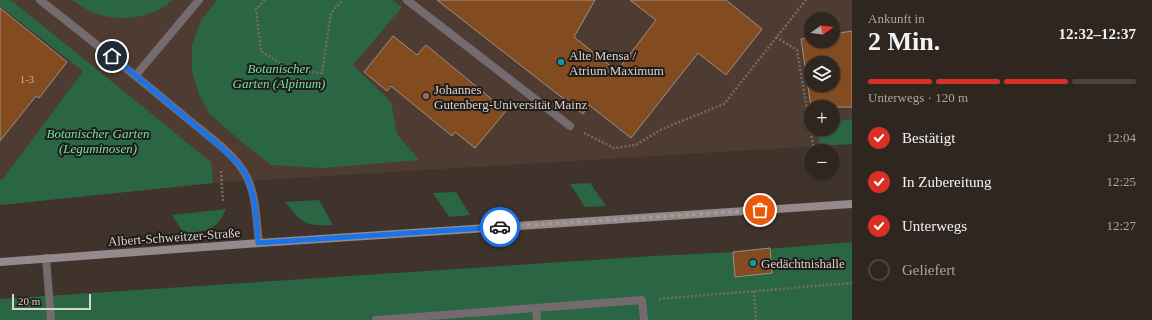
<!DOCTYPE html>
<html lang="de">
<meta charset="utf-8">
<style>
body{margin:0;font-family:Georgia,serif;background:#3b322d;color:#f1f3f6;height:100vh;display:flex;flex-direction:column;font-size:15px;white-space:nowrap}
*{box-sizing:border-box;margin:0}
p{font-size:13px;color:#a7a5a5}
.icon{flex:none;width:22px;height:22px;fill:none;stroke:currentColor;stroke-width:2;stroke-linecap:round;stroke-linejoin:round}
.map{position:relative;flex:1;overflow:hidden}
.panel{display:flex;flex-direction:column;background:#2f2620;width:300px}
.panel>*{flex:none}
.needle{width:26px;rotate:75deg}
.tools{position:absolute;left:804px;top:12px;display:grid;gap:8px}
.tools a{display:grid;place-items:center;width:36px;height:36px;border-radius:50%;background:#2f2620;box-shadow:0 1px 3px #0004,0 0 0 1px #4a433e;font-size:20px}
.scale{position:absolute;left:12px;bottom:10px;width:79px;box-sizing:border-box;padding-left:4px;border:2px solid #dad3ce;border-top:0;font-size:11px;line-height:14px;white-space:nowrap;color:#dad3ce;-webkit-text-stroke:3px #211c19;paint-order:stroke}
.pin{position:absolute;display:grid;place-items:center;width:34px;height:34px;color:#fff;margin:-17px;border:2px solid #fff;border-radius:50%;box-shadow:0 1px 4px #0007}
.courier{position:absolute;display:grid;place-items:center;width:40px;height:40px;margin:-20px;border:3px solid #1a73e8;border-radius:50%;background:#fff;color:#222;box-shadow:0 1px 5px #0007}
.head em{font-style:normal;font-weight:600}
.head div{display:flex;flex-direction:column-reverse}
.head{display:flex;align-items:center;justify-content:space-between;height:68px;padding:0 16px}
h1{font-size:26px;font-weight:600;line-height:30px}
.bar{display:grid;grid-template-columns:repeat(4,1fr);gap:6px 4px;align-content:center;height:48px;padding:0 16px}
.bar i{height:5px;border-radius:3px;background:#4a433e}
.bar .on{background:#d93025}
.bar p{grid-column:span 4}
ol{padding:0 16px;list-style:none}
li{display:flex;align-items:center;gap:12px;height:44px}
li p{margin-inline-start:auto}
li .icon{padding:4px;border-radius:50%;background:#d93025;color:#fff;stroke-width:4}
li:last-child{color:#a7a5a5}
li i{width:22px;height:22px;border:2px solid #4a433e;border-radius:50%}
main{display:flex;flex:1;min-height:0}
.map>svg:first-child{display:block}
</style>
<main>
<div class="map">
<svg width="852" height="320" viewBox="0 0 852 320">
<rect width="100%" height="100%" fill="#3f332b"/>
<path fill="#4e3c33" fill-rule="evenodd" d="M0,0H852V144L213,183L0,205ZM811,19H833V41H811ZM811,63H833V85H811ZM811,107H833V129H811Z"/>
<path fill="#2a6643" d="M0,0H11L211,162L213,183L0,205V180L3,179L83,71L0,6Z
M72,0H173C153,18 122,22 97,14C88,11 80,5 72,0Z
M217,0H392L402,7L353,65L391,102L397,134L419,160L322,168L271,165L231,133L209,113L199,94L192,72V46L201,20Z
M852,119V144L820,146L817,129H833V122Z
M590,183L606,206L585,207L570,184Z
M456,192L470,215L449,217L433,193Z
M319,200L333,225C305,226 303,224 285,202Z
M226,209C216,232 206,231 184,233L172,215Z
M852,242V320H0V299L654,256L733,252Z"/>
<path fill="#834c20" stroke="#9d8f86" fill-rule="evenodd" d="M437,0H595L574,37L617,71L656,20L630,0H726L762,29L726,75L698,53L631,138L589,105L583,114Z
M0,8L67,62L39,98L36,96L0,141Z
M852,31V107H811L801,39L811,37V41H833V34ZM811,63H833V85H811Z
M393,36L417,55L426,45L506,111L475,148L455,132L452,136L391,86L387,91L364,72Z
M770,248L772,273L735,277L733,252Z"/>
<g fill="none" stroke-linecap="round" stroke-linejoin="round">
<path stroke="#756b64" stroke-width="2.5" stroke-dasharray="2 2" stroke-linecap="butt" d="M265,0L256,9L261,51L291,70L322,73L331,13L343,0
M776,37L797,50L814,151
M584,133L614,148L636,145L662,129L724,104L806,0
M221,171L223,202
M754,291L756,320
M659,299L852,283"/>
<path stroke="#736b6d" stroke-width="8" d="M46,258L51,320
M536,308L537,320
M376,320L642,300L644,320"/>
<path stroke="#736b6d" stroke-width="8" d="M40,0C90,39 140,79 189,120C207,135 232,152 244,172C257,193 256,220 259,243
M407,0L570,126
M136,75L199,0"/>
<path stroke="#95898b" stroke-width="8" d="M0,262L259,243L852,204"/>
</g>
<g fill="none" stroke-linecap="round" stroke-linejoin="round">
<path stroke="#a49b95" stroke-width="4" stroke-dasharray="0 7.2" d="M500,227L760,210"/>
<path stroke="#1a73e8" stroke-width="5" d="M112,56L222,148C230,156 240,164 245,173C256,195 256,219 258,243L500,227"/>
</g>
<g fill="#0f9aa8" stroke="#211c19" stroke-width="1.5">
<circle cx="561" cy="62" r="4"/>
<circle cx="753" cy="263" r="4"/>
</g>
<circle fill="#8d6e63" stroke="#211c19" stroke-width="1.5" cx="426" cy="96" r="4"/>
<g text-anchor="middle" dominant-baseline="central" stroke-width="4" stroke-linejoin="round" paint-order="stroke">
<g font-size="11" fill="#c4b1a2">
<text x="27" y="79">1-3</text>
</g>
<g font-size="13" fill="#dad3ce" stroke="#211c19" text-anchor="start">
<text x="569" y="55">Alte Mensa /<tspan x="569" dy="15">Atrium Maximum</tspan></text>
<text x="434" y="89">Johannes<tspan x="434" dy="15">Gutenberg-Universität Mainz</tspan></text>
<text x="761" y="263">Gedächtnishalle</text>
</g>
<g font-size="13" font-style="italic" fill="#6ee6a0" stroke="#211c19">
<text x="279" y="68">Botanischer<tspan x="279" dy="15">Garten (Alpinum)</tspan></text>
<text x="98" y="133">Botanischer Garten<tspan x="98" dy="15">(Leguminosen)</tspan></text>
</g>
<g font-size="13" fill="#dad3ce" stroke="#211c19">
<text transform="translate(174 237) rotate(-4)">Albert-Schweitzer-Straße</text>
</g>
</g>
</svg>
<div class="tools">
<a><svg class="needle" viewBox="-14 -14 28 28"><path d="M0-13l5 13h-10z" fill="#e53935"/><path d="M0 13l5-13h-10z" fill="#a7a5a5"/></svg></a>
<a><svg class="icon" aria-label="layers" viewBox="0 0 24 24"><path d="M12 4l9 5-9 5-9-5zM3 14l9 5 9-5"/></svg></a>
<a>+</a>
<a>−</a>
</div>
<div class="scale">20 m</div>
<div class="pin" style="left:760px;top:210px;background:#ea580c"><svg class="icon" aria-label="bag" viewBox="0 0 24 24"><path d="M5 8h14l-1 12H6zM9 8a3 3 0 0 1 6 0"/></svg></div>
<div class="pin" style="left:112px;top:56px;background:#1f2937"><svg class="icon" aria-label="home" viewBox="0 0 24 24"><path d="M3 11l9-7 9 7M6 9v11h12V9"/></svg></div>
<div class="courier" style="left:500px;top:227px"><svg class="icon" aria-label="car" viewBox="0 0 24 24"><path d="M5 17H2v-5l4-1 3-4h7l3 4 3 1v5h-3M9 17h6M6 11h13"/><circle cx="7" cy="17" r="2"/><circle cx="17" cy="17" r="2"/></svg></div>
</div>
<section class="panel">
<div class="head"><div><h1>2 Min.</h1><p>Ankunft in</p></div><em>12:32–12:37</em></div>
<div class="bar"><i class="on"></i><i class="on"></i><i class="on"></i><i></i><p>Unterwegs · 120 m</p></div>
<ol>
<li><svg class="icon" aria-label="check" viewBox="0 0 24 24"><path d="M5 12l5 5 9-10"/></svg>Bestätigt<p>12:04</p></li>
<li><svg class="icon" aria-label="check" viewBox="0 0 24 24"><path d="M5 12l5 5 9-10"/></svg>In Zubereitung<p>12:25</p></li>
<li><svg class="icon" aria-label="check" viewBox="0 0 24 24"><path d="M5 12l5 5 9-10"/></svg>Unterwegs<p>12:27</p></li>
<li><i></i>Geliefert</li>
</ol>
</section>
</main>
